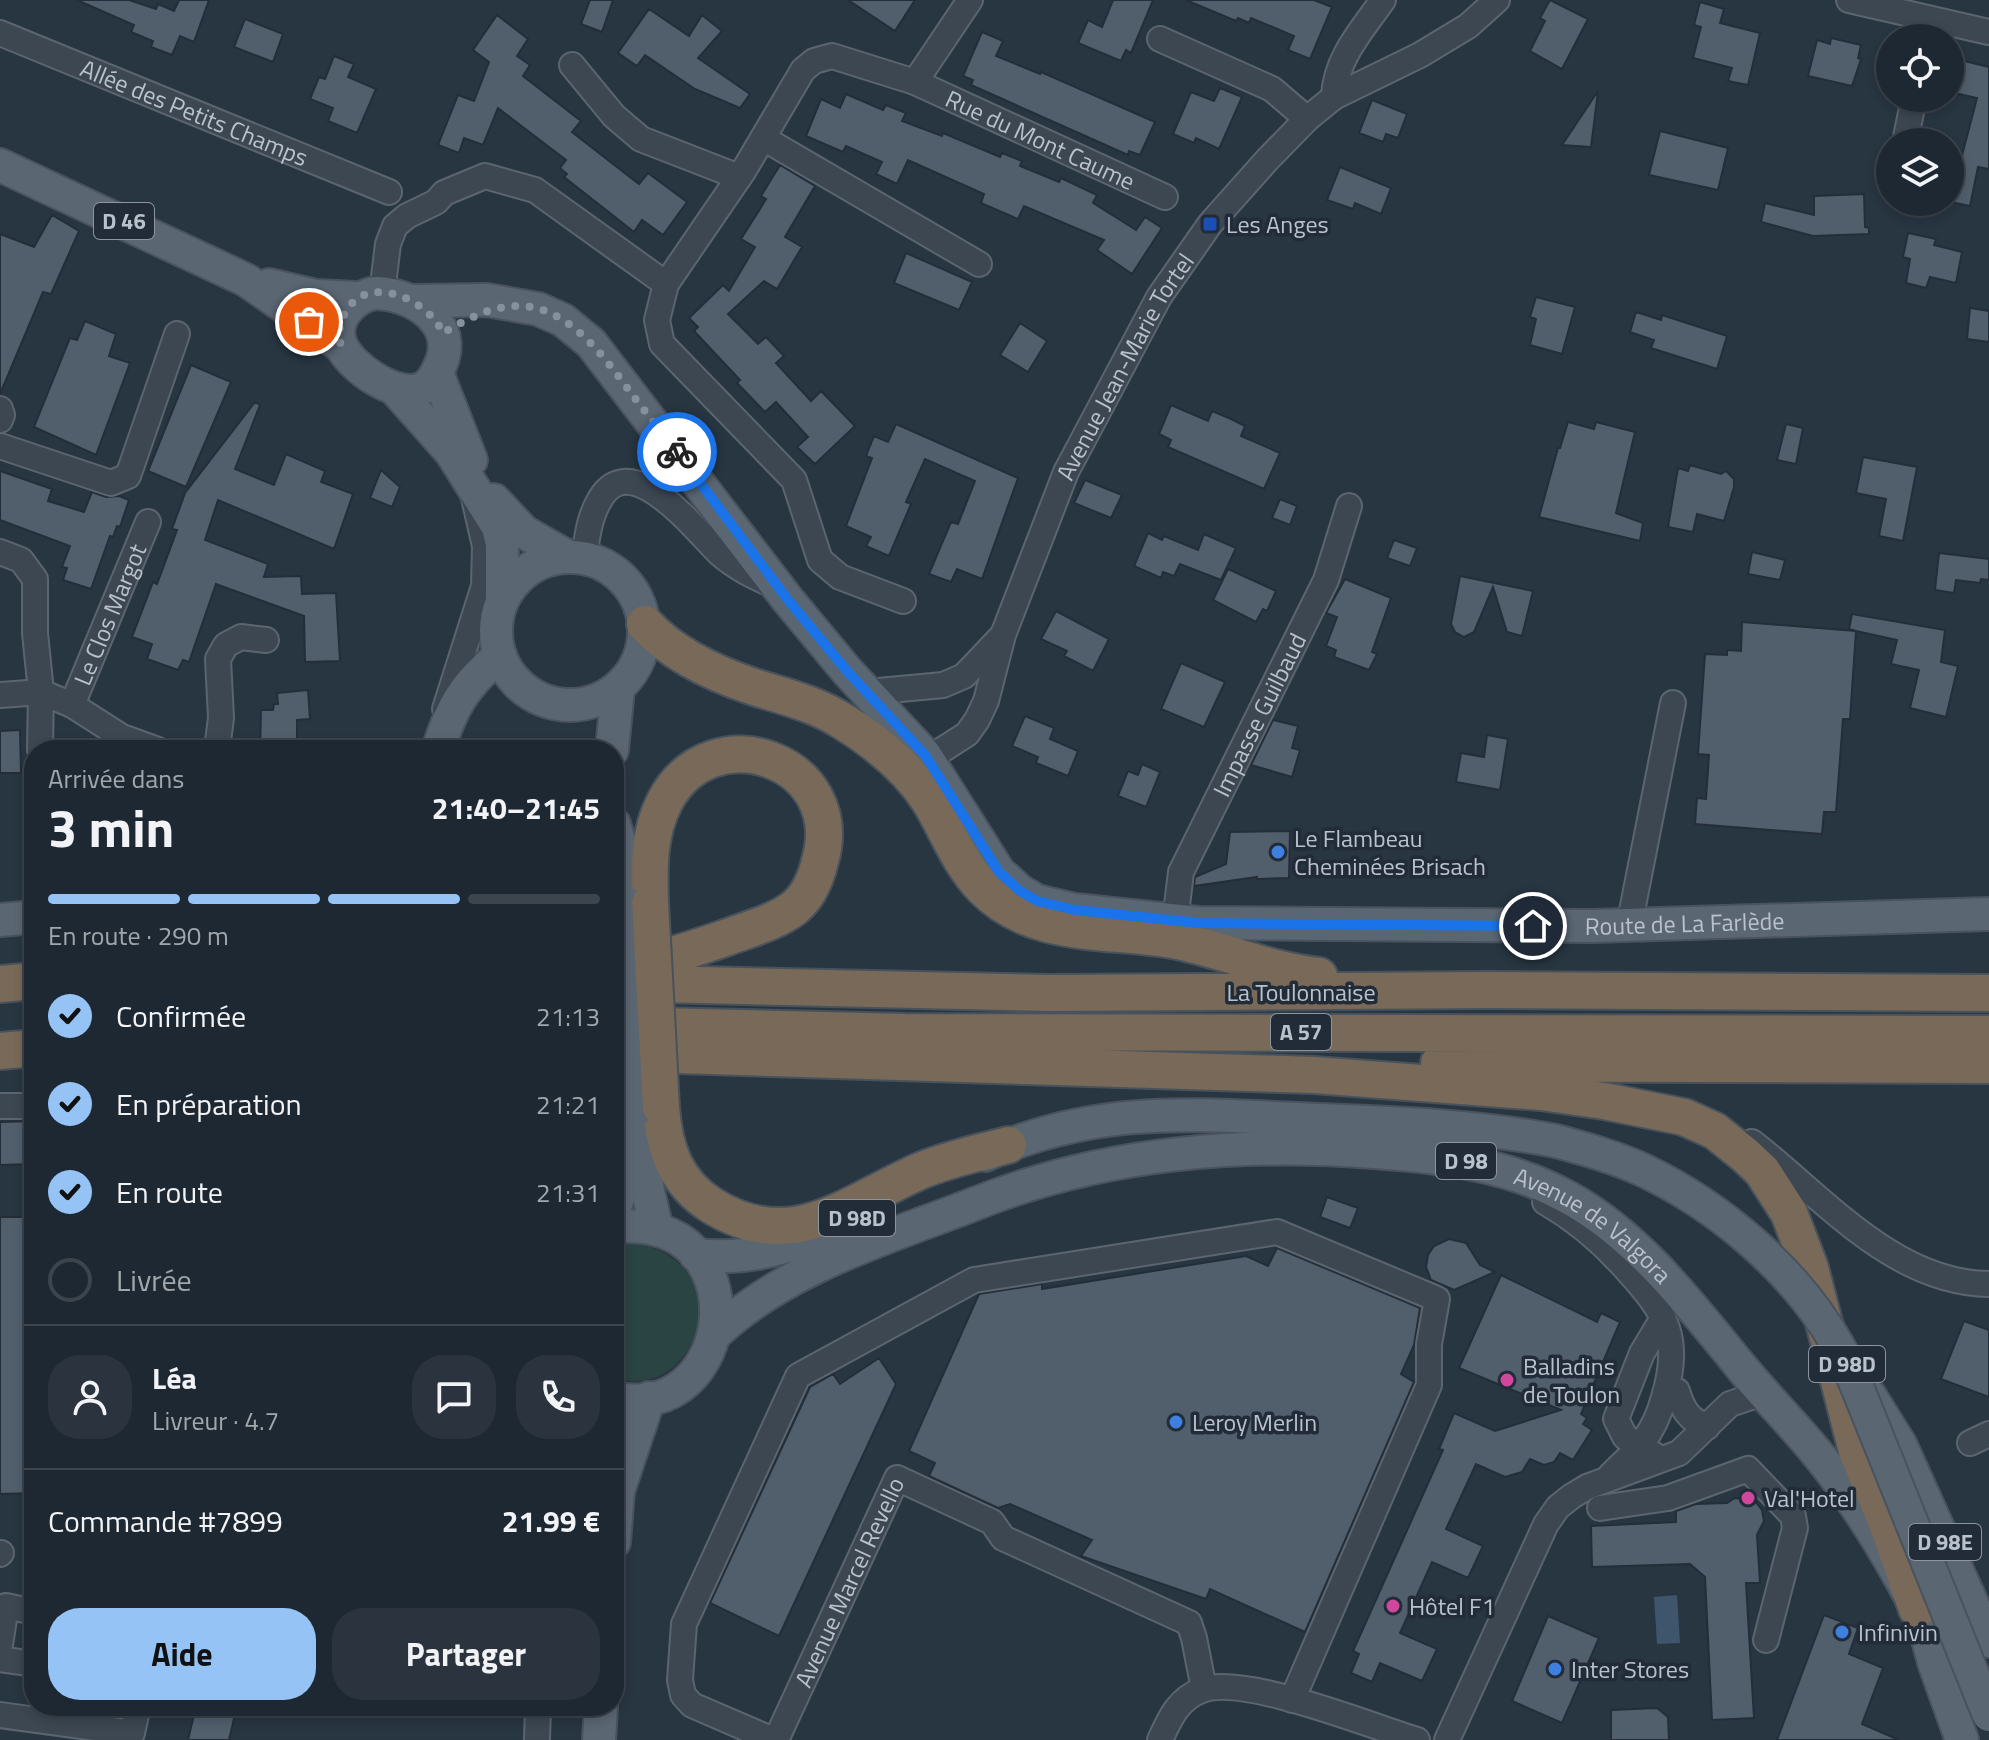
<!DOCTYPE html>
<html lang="fr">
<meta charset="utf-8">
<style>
body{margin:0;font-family:"Titillium Web",sans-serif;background:#2b343e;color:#f1f3f6;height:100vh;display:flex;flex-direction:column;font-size:30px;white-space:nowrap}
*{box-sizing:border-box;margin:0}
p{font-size:26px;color:#a1a6ac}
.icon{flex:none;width:44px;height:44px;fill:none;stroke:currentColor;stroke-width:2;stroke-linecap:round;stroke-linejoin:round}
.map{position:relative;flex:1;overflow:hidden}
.panel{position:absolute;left:24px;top:740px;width:600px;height:976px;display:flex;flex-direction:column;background:#1e2832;border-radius:32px;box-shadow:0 4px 12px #0003,0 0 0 2px #3c444d}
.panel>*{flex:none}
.tools{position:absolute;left:1876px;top:24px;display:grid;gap:16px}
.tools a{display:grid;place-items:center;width:88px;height:88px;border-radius:50%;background:#1e2832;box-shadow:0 4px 12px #0003,0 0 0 2px #3c444d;font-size:40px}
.pin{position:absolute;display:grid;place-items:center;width:68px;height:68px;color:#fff;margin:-34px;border:4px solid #fff;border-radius:50%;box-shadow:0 2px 8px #0007}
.courier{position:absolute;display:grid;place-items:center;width:80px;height:80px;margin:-40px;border:6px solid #1a73e8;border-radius:50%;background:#fff;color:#222;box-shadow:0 2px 10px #0007}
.headline em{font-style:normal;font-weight:700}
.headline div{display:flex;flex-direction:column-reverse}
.headline{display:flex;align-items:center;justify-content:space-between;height:136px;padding:0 24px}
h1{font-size:52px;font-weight:700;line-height:60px}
.bar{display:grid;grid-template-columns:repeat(4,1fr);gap:12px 8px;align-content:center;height:96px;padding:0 24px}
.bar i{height:10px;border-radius:6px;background:#3c444d}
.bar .current{background:#95c3f6}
.bar p{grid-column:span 4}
.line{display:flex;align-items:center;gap:20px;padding:0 24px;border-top:2px solid #3c444d}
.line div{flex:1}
.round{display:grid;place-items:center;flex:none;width:84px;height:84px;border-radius:32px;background:#2b343e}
ol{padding:0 24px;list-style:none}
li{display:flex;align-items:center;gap:24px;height:88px}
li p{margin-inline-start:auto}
li .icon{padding:8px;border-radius:50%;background:#95c3f6;color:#111;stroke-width:4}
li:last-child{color:#a1a6ac}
li i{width:44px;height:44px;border:4px solid #3c444d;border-radius:50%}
.cta{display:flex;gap:16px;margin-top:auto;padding:16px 24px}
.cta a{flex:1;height:92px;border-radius:32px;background:#95c3f6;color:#111;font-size:32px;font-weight:700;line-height:92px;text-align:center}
.cta a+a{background:#2b343e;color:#f1f3f6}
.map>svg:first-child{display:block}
</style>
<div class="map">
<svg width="1989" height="1740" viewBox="0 0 1989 1740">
<rect width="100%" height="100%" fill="#283642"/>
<path fill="#2a4343" d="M632,1243C743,1259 701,1404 614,1378V1245Z"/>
<path fill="#3e556b" d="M1677,1595L1680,1643L1657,1644L1654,1597Z"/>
<path fill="#515f6d" stroke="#232e39" stroke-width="2" d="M77,0H129L156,9L158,4L174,11L179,0H209L194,42L180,36L172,55L151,47L153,41L131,32L134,25Z
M590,0H613L602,32L581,24Z
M848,0H915L895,31Z
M1113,0H1153L1131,53L1126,50L1121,61L1078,43L1088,20L1102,27Z
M1186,0H1314L1332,7L1310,59L1288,50L1294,36L1251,18L1249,23L1238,18L1236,21Z
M1550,0L1588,19L1562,69L1530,51L1545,21L1540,18Z
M1700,2L1724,9L1720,23L1760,33L1748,85L1728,81L1732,68L1693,58L1701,27L1694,25Z
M649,9L689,36L702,15L722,31L698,58L750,94L740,108L695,89L645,55L637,66L618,53Z
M497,15L528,39L517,56L530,65L523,76L581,121L572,132L639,184L648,173L687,202L663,235L642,220L634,232L615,217L564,177L567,174L560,168L566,160L498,108L483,145L464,138L459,153L438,145L458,95L474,101L489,62L473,50Z
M245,19L283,34L273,62L234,47Z
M982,32L1003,41L996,56L1040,74L1041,72L1155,122L1140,155L1129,151L1128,155L971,85L973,80L963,76Z
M1831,38L1861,45L1858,58L1861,59L1852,86L1808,76L1817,40L1830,44Z
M334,56L354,64L348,77L376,89L357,133L328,121L333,108L310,99L319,77L325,79Z
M1960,60L1989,67V169L1978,167L1970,206L1950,202V181L1955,182L1977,98L1950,92V63L1958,65Z
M1220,88L1242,97L1219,149L1196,138L1194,143L1173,134L1191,92L1214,101Z
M1598,91L1591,147L1562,145Z
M846,94L883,110L886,105L906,113L902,121L942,136L943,133L1000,157L1002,153L1022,161L1020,166L1059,182L1061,178L1097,195L1093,203L1136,230L1145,217L1162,228L1132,274L1097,250L1104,240L1024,206L1018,219L981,203L984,194L908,160L897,184L876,174L882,162L846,146L843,152L806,136L821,99L840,108Z
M1372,100L1407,114L1398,138L1386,134L1383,142L1359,133Z
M1660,131L1728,148L1718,190L1649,175Z
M780,165L815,186L785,237L802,247L777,289L764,281L728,314L758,344L766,337L784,356L776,363L811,401L821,391L855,426L815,464L797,447L808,437L776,402L765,412L737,383L740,380L694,331L698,327L689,318L723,285L729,291L755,247L741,239L760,209L766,199L761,196Z
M1340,167L1391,188L1381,214L1355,203L1353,209L1327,200Z
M1864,194L1865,227L1869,228V234L1813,236L1761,222L1765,203L1814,215V196Z
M52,215L79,231L51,294L43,292L0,394V234L34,247Z
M1908,233L1936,239L1934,245L1962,252L1956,283L1930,277L1926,288L1906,283L1910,259L1903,257Z
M906,253L972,282L959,310L894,283Z
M1536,297L1575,307L1562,354L1530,345L1536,319L1530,317Z
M1970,308L1989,311V342L1967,339Z
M1636,312L1661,320L1662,315L1727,336L1717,369L1651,348L1654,340L1630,332Z
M85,321L116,334L109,356L130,363L96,455L34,427L70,338L77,340Z
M1020,323L1047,341L1028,372L1000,355Z
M191,365L231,382L186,487L148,471Z
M255,402L260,405L235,469L274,485L286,454L325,471L321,482L353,494L334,549L218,500L205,540L268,564L264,577L301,576L302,594L336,593L340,661L305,662L304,616L216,584L189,662L183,660L178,670L147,659L152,644L132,637L153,582L157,584L177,530L172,529L185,493Z
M1171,405L1208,421L1212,411L1229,418L1245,426L1241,436L1280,453L1264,489L1168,447L1171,440L1159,434Z
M1568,422L1594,429L1596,422L1635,432L1616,513L1643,523L1640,541L1539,517L1558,448H1560Z
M896,424L1018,478L982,579L957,569L951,582L929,574L951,522L958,524L975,481L925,459L906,502L911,504L889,556L866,546L871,537L846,526L872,458L866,456L874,436L888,442Z
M1786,424L1803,428L1796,464L1777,460Z
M1863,457L1917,467L1903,541L1879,536L1886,499L1856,493Z
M1690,465L1721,474L1726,471L1734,479V487L1724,521L1697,514L1693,532L1668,527L1678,468L1688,471Z
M381,470L400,487L392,507L370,498Z
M0,471L52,489L48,501L84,512L92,492L106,497L119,496L129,500L120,527L117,526L113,537L110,536L91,589L63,580L67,568L62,567L70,546L0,520Z
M1085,480L1122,495L1111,518L1074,503Z
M1280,499L1297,506L1290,525L1272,518Z
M1148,533L1162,540L1164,536L1198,550L1204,534L1236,548L1221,580L1180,564L1174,576L1163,572L1161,578L1134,566Z
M1394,540L1417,548L1410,566L1387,558Z
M1752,552L1785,560L1780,580L1748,574Z
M1939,553L1989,559V580L1981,579L1980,583L1956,580L1954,593L1935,590Z
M1228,569L1276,591L1267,611L1263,609L1256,622L1213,600Z
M1460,576L1533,591L1522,636L1507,632L1493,587L1474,632L1464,637L1455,632L1451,624Z
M1345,579L1391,598L1372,652L1377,654L1369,670L1334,657L1336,650L1326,646L1337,617L1326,613Z
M1056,611L1109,639L1093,671L1064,656L1067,651L1041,639Z
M1852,614L1945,630L1941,662L1958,666L1946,717L1910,708L1919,670L1891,664L1897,640L1856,631L1850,719H1843L1836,812H1824L1822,834L1695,824L1697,798L1706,799L1709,755L1698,754L1705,654L1727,655V650L1741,651L1742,622L1856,631L1849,629Z
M1181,663L1225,682L1204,727L1161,709Z
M308,690L310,719L297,720V749L260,750L261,710H273L274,704H278L277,693Z
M1025,716L1054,728L1050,739L1078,751L1068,776L1036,763L1038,757L1012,746Z
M1273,720L1298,726L1292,748L1300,750L1292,777L1251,765Z
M20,730L21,773H0V731Z
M1487,735L1508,739L1500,790L1456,782L1461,753L1484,757Z
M1142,764L1160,772L1146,807L1118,796L1128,771L1138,775Z
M1290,831L1289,878L1257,879V877L1194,886L1195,877L1226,864L1230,832Z
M34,1121V1164L0,1165V1122Z
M1327,1197L1358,1208L1350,1228L1320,1217Z
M0,1217H34V1493L0,1494Z
M1449,1239L1466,1243L1480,1265L1495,1272L1454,1290L1431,1280L1426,1267L1428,1255L1434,1246Z
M1277,1248L1420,1308L1414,1345L1401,1374L1414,1382L1305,1632L1210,1589L1206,1599L1081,1556L1092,1540L1010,1504L998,1508L929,1476L935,1463L909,1451L979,1294L1042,1284V1289L1246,1256L1268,1266Z
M1501,1275L1597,1322L1601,1313L1620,1322L1581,1414L1587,1418L1583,1424L1592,1430L1573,1460L1560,1453L1554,1462L1544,1465L1530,1459L1522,1472L1505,1477L1476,1464L1446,1529L1483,1546L1468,1578L1432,1562L1400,1633L1437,1649L1422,1681L1380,1663L1372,1682L1351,1673L1359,1654L1353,1651L1443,1450L1439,1449L1454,1413L1495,1431L1561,1410L1459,1368Z
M1964,1321L1989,1330V1397L1941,1379Z
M879,1358L896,1384L779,1636L710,1603L810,1387L833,1374L840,1384Z
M1735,1498L1754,1500L1762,1510L1764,1521L1757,1535L1760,1583H1746L1754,1718L1712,1720L1705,1577L1690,1564L1592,1567L1591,1526L1676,1522V1511L1696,1504L1727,1503Z
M1824,1615L1858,1628L1849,1654L1883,1668L1862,1724L1899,1740H1777Z
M1548,1616L1599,1638L1562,1723L1512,1701Z
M196,1706H237L229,1740H188Z
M1657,1708L1668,1717L1669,1740H1611V1710Z"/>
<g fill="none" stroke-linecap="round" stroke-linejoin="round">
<defs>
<g id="minor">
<path d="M1849,0L1989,32"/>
<path id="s1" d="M0,33L389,192"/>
<path d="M1160,39L1272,89L1307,119"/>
<path d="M572,65L614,116L641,139L739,177"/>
<path id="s2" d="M915,82L1165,197"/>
<path d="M1334,97C1335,59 1362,30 1383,0"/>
<path d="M763,138L979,264"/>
<path d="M1905,142L1914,98"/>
<path d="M666,284L657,320L662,344L794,480L820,560L840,577L903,601"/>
<path d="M382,293L388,244L395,226L407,216L436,202L444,193L485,176L535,190L666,284L744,170L803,70L814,61L832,56L915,82L970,0"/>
<path d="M0,409L2,415L0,420"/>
<path d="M0,446L111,483L128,476L177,334"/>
<path d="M0,552L21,560L35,579V633L41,692L72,705L122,737L158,750"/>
<path d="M584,557C587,539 589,519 598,503C628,442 695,530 719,553C737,569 757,578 778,587"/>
<path d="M868,692L943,685L964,676L1001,637"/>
<path d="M0,695L41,692L40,750"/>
<path id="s3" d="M72,705L148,522"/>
<path d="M445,709L484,586L485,546L474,498"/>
<path d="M214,750L217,749L221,718L218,659L226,645L241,637L266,640"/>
<path id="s4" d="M928,759L967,734L977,720L986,701L1003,635L1066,472L1159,297L1210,224L1267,160L1307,119L1334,97L1420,55L1468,26L1497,0"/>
<path id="s5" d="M1175,922L1181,872L1326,580L1349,506"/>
<path d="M1629,926L1673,703"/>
<path d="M0,1106H34"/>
<path d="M1752,1142C1822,1196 1893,1283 1989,1284"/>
<path d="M1545,1202C1576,1220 1603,1243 1626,1269C1666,1313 1682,1338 1664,1397C1660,1412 1653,1429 1643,1441C1634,1454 1620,1465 1609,1477"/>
<path d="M1667,1388L1677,1391C1683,1410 1688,1419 1707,1427"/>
<path d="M1970,1443L1989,1434"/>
<path d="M1653,1454L1625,1437L1616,1419L1642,1353L1663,1318"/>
<path d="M1600,1508L1668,1498L1748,1469L1793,1516L1795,1528L1766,1640"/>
<path d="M0,1554L1,1553"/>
<path d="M0,1645L6,1606L34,1612"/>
<path d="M0,1659L34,1664"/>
<path d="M0,1715L132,1733L138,1706"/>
<path d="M537,1740L538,1706"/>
<path d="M773,1740L692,1705L683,1695L680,1680L684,1624L798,1376L974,1280L1277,1232L1437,1299L1429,1344V1385L1292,1700"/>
<path id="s6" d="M776,1740L897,1478L992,1522L1003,1538L1189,1623L1194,1638L1204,1689"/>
<path d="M1160,1740C1170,1718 1178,1699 1202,1690C1243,1674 1371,1726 1417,1740"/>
<path d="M1447,1740L1546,1524L1558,1507L1572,1496L1587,1487L1679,1453L1730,1404L1763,1393"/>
</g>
<g id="major">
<path d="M0,165L246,280L341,346"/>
<path d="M269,285L316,296L356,298"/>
<path d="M376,293C413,294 460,323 440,366C436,375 431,385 421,389C397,399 351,368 341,345C330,320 354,296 376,293Z"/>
<path id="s7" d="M413,301L487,300L538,309L563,320L591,343L788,600L847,671L925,755L999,872L1020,891L1037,901L1075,910L1198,923L1593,926L1989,914"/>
<path d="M437,373L471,460"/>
<path d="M395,389L451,452L498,527L502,544V598"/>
<path d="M494,500L524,532L566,556"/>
<circle cx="570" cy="631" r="74"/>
<path d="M438,750C451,708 465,683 500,656"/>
<path d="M612,750L618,688"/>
<path d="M614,824L626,864L628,904"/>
<path d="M0,920L34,917"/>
<path d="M638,1108L648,1192L657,1230"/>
<path d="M985,1155C1100,1103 1198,1115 1320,1120C1399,1123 1478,1126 1556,1141"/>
<path d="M614,1210L637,1139"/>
<path d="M614,1227C762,1212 738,1426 614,1398"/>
<path d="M696,1255C751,1261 797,1246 847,1222"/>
<path id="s8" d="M716,1333C788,1266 887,1238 977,1203C1105,1152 1240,1142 1375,1152C1442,1157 1507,1164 1567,1197C1638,1235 1692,1307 1742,1368C1766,1397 1792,1423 1816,1452C1854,1498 1887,1552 1915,1605C1925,1623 1929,1645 1935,1665C1944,1690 1953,1715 1962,1740"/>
<path d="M1870,1396L1900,1444L1989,1641"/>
<path d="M618,1491L649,1398"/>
<path d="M614,1542L618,1491L616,1469"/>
<path d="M599,1740L601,1706"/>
</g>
<path id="highway" d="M645,624C673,655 715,674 754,687C786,697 816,704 844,722C876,742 908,768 929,800C947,829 958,862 983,888C1035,941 1111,928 1178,941C1226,951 1271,971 1319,976
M622,965C659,961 693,949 728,937C749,929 776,922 794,908C809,896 816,878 820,861C849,761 712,712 665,801C648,833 649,869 650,903
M614,983L1050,993L1488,990L1989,993
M0,984L34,981
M614,1025L905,1032L1989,1034
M0,1051L34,1048
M614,1053L1314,1075L1541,1092L1604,1101L1684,1117L1715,1131L1745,1155L1762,1171L1789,1213L1810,1268L1857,1451L1889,1528L1917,1609
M1439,1063L1989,1065
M661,1107C664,1148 675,1182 711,1205C792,1256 847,1203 920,1171C948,1159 979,1153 1008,1145"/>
</defs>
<use href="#minor" stroke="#5a656f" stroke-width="28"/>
<use href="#major" stroke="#49535e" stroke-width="36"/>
<use href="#highway" stroke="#47525c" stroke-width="40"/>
<use href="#minor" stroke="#3c4752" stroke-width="24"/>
<use href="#major" stroke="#5a6672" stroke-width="32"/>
<use href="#highway" stroke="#786959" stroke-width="36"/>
<defs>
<path id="major-bridge" d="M628,904L638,1108
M1556,1141C1585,1149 1615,1157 1643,1170C1719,1206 1795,1270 1837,1344C1846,1359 1853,1377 1860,1394L1989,1715"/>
<path id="highway-bridge" d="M650,903L661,1107"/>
</defs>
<use href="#major-bridge" stroke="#49535e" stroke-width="36" stroke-linecap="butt"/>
<use href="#highway-bridge" stroke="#47525c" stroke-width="40" stroke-linecap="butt"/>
<use href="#major-bridge" stroke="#5a6672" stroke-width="32"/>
<use href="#highway-bridge" stroke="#786959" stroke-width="36"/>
</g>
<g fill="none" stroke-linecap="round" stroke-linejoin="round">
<path stroke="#86919c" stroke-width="8" stroke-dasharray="0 14.4" d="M309,322L341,346C338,335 339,326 344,315C365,271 427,298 443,333C462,322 483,310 505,307C562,297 602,354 631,393C646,413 662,432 677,452"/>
<path stroke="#1a73e8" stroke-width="10" d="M677,452L788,600L847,671L925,755L999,872L1020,891L1037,901L1075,910L1198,923L1533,926"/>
</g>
<rect fill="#1a4fb4" stroke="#212c38" stroke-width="3" x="1202" y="216" width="16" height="16" rx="4"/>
<g fill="#3f7fe0" stroke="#212c38" stroke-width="3">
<circle cx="1278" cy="852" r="8"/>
<circle cx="1176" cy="1422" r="8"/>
<circle cx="1842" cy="1632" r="8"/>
<circle cx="1555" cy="1669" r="8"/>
</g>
<g fill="#d1479c" stroke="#212c38" stroke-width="3">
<circle cx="1507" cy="1380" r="8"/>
<circle cx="1748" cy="1498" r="8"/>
<circle cx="1393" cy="1606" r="8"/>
</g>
<g text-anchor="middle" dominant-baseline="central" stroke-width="7" stroke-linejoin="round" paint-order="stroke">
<g fill="#212c38" stroke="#8b95a0" stroke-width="2">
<rect x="94" y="203" width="60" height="36" rx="6"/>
<rect x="1271" y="1014" width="60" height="36" rx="6"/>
<rect x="1436" y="1143" width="60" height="36" rx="6"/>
<rect x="819" y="1200" width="76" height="36" rx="6"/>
<rect x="1809" y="1346" width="76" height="36" rx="6"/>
<rect x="1909" y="1524" width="72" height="36" rx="6"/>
</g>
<g font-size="22" font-weight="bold" fill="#b9c2cc">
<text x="124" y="221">D 46</text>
<text x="1301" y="1032">A 57</text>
<text x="1466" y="1161">D 98</text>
<text x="857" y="1218">D 98D</text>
<text x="1847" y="1364">D 98D</text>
<text x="1945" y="1542">D 98E</text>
</g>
<g font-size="24" fill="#b9c2cc" stroke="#212c38">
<text stroke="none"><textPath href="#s1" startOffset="210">Allée des Petits Champs</textPath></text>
<text stroke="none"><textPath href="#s2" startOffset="138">Rue du Mont Caume</textPath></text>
<text stroke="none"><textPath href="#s4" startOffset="448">Avenue Jean-Marie Tortel</textPath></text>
<text stroke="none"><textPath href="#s3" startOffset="98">Le Clos Margot</textPath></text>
<text stroke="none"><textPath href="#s5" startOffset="226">Impasse Guilbaud</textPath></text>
<text stroke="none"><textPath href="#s7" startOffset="1556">Route de La Farlède</textPath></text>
<text x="1301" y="992">La Toulonnaise</text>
<text stroke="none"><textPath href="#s8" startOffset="934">Avenue de Valgora</textPath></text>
<text stroke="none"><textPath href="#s6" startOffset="174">Avenue Marcel Revello</textPath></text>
</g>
<g font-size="24" fill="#b9c2cc" stroke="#212c38" text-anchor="start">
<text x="1226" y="224">Les Anges</text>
<text x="1294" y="838">Le Flambeau<tspan x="1294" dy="28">Cheminées Brisach</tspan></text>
<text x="1523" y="1366">Balladins<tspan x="1523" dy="28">de Toulon</tspan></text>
<text x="1192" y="1422">Leroy Merlin</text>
<text x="1764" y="1498">Val'Hotel</text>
<text x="1409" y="1606">Hôtel F1</text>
<text x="1858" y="1632">Infinivin</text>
<text x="1571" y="1669">Inter Stores</text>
</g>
</g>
</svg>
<div class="tools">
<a><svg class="icon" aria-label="locate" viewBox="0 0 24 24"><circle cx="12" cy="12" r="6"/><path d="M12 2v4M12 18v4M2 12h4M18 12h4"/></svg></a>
<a><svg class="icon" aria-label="layers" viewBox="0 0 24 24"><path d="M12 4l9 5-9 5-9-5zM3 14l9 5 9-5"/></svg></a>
</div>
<div class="pin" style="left:309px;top:322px;background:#ea580c"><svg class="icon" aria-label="bag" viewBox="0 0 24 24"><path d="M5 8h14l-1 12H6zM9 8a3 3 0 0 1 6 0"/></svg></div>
<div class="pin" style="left:1533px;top:926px;background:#1f2937"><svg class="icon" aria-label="home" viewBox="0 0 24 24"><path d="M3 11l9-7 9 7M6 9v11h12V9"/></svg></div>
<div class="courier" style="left:677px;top:452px"><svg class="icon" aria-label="bike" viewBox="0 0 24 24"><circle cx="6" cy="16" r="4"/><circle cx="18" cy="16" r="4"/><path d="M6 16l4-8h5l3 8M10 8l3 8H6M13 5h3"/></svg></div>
<section class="panel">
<div class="headline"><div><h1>3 min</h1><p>Arrivée dans</p></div><em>21:40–21:45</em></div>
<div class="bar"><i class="current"></i><i class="current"></i><i class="current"></i><i></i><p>En route · 290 m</p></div>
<ol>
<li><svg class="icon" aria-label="check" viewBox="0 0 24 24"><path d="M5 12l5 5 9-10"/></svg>Confirmée<p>21:13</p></li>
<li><svg class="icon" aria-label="check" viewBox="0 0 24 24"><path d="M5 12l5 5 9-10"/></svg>En préparation<p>21:21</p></li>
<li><svg class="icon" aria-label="check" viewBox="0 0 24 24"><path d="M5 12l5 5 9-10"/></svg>En route<p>21:31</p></li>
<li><i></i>Livrée</li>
</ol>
<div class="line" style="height:144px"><a class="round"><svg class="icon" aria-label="person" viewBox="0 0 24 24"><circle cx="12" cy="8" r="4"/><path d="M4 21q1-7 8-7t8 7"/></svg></a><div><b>Léa</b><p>Livreur · 4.7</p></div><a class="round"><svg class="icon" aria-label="chat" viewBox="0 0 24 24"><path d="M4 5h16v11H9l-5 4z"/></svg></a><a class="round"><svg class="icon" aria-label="phone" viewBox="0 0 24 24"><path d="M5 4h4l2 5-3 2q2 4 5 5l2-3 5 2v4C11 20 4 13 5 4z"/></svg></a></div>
<div class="line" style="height:104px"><div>Commande #7899</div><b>21.99 €</b></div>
<div class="cta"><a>Aide</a><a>Partager</a></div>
</section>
</div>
